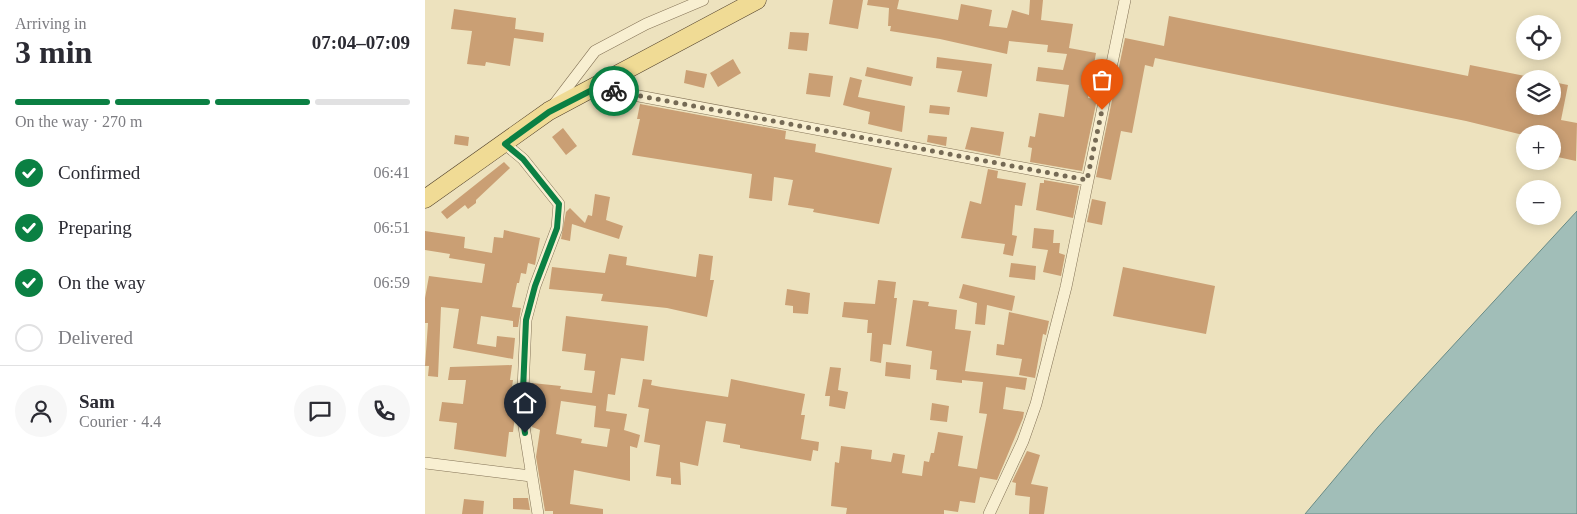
<!DOCTYPE html>
<meta charset="utf-8">
<style>
body{margin:0;font-family:Georgia,serif;background:#f7f7f7;color:#2b2b33;height:100vh;display:flex;flex-direction:column;font-size:19px;white-space:nowrap}
*{box-sizing:border-box;margin:0}
p{font-size:16px;color:#7c7c81}
.icon{flex:none;width:28px;height:28px;fill:none;stroke:currentColor;stroke-width:2;stroke-linecap:round;stroke-linejoin:round}
.map{position:relative;flex:1;overflow:hidden}
.panel{display:flex;flex-direction:column;background:#fff;width:425px}
.panel>*{flex:none}
.controls{position:absolute;left:1091px;top:15px;display:grid;gap:10px}
.controls a{display:grid;place-items:center;width:45px;height:45px;border-radius:50%;background:#fff;box-shadow:0 2px 12px #0003;font-size:25px}
.pin{position:absolute;display:grid;place-items:center;width:42px;height:42px;color:#fff;margin:-51px -21px;border-radius:50% 50% 50% 0;rotate:-45deg;box-shadow:0 0 5px #0007}
.pin .icon{rotate:45deg}
.courier{position:absolute;display:grid;place-items:center;width:50px;height:50px;margin:-25px;border:4px solid #0b8043;border-radius:50%;background:#fff;color:#222;box-shadow:0 1px 6px #0007}
.head em{font-style:normal;font-weight:800}
.head div{display:flex;flex-direction:column-reverse}
.head{display:flex;align-items:center;justify-content:space-between;height:85px;padding:0 15px}
h1{font-size:32px;font-weight:800;line-height:38px}
.bar{display:grid;grid-template-columns:repeat(4,1fr);gap:8px 5px;align-content:center;height:60px;padding:0 15px}
.bar i{height:6px;border-radius:4px;background:#e1e1e2}
.bar .on{background:#0b8043}
.bar p{grid-column:span 4}
.line{display:flex;align-items:center;gap:12px;padding:0 15px;border-top:1px solid #e1e1e2}
.line div{flex:1}
.round{display:grid;place-items:center;flex:none;width:52px;height:52px;border-radius:26px;background:#f7f7f7}
ol{padding:0 15px;list-style:none}
li{display:flex;align-items:center;gap:15px;height:55px}
li p{margin-inline-start:auto}
li .icon{padding:5px;border-radius:50%;background:#0b8043;color:#fff;stroke-width:4}
li:last-child{color:#7c7c81}
li i{width:28px;height:28px;border:2px solid #e1e1e2;border-radius:50%}
main{display:flex;flex:1;min-height:0}
.map>svg:first-child{display:block}
</style>
<main>
<section class="panel">
<div class="head"><div><h1>3 min</h1><p>Arriving in</p></div><em>07:04–07:09</em></div>
<div class="bar"><i class="on"></i><i class="on"></i><i class="on"></i><i></i><p>On the way · 270 m</p></div>
<ol>
<li><svg class="icon" aria-label="check" viewBox="0 0 24 24"><path d="M5 12l5 5 9-10"/></svg>Confirmed<p>06:41</p></li>
<li><svg class="icon" aria-label="check" viewBox="0 0 24 24"><path d="M5 12l5 5 9-10"/></svg>Preparing<p>06:51</p></li>
<li><svg class="icon" aria-label="check" viewBox="0 0 24 24"><path d="M5 12l5 5 9-10"/></svg>On the way<p>06:59</p></li>
<li><i></i>Delivered</li>
</ol>
<div class="line" style="height:90px"><a class="round"><svg class="icon" aria-label="person" viewBox="0 0 24 24"><circle cx="12" cy="8" r="4"/><path d="M4 21q1-7 8-7t8 7"/></svg></a><div><b>Sam</b><p>Courier · 4.4</p></div><a class="round"><svg class="icon" aria-label="chat" viewBox="0 0 24 24"><path d="M4 5h16v11H9l-5 4z"/></svg></a><a class="round"><svg class="icon" aria-label="phone" viewBox="0 0 24 24"><path d="M5 4h4l2 5-3 2q2 4 5 5l2-3 5 2v4C11 20 4 13 5 4z"/></svg></a></div>
</section>
<div class="map">
<svg width="1152" height="514" viewBox="0 0 1152 514">
<rect width="100%" height="100%" fill="#ede2be"/>
<path fill="#a1beb8" stroke="#698b86" d="M1152,211V514H880L953,427Z"/>
<path fill="#ca9f74" fill-rule="evenodd" d="M408,0H438L433,29L404,24Z
M443,0H474L472,9L533,20L536,4L567,10L564,26L582,28L587,10L604,15L605,0H618L616,20L648,24L644,48L671,53L663,98L672,99L657,171L605,162L607,148L603,147L605,136L610,137L614,113L639,117L644,85L611,81L613,67L638,70L642,54L622,52L623,45L584,41L582,54L515,39L465,31L466,26H463L464,8L442,5Z
M29,9L91,18L90,29L119,33L118,42L89,38L85,66L61,62L60,66L42,64L47,31L26,29Z
M744,16L1043,76L1045,65L1100,76V106H1128V82L1143,85L1136,120L1152,123L1151,161L1128,156V134H1094L1041,121L730,58L728,67L720,65L707,133L696,131L686,180L671,177L700,38L739,46Z
M365,32L384,33L382,51L363,49Z
M512,57L567,64L562,97L532,92L537,71L511,68Z
M308,59L316,73L293,87L285,73Z
M442,67L488,77L486,86L440,76Z
M261,70L282,74L279,88L259,83Z
M384,73L408,76L405,97L381,94Z
M425,77L437,80L433,97L480,106L477,132L443,124L445,112L418,105Z
M215,104L361,131L360,139L391,144L390,152L467,168L454,224L388,212L389,209L363,205L368,180L349,177L347,201L324,198L327,174L207,155L215,119H212Z
M505,105L525,107L524,115L504,113Z
M546,127L579,132L575,156L540,149Z
M138,128L152,146L141,155L127,137Z
M30,135L44,137L43,146L29,144Z
M503,135L522,137L521,146L502,142Z
M79,162L85,168L51,200V203L43,209L40,205L22,219L16,212Z
M563,169L573,171L572,178L601,183L597,206L590,205L587,235L592,236L588,256L578,254L580,244L536,238L545,201L556,204Z
M619,180L654,186L648,218L611,210L615,183H619Z
M170,194L185,197L181,220L198,226L194,239L147,224L145,241L136,239L141,212L145,208L160,223L163,215L167,216Z
M667,199L681,202L677,225L662,222Z
M609,228L629,230L628,243H635L634,253L640,255L636,276L618,272L623,250L607,248Z
M79,230L115,238L110,265L103,263L101,274L96,273L94,283H92L87,307L96,308L93,327H88V321L56,316L52,344L71,347L72,336L90,338L88,359L28,348L34,309L16,307L13,377L3,376L4,366H0L3,323H0V298L4,276L57,283L60,264L24,258L25,254L0,250V231L40,237L39,248L67,253L69,237L78,238Z
M184,254L202,257L201,265L271,277L274,254L288,256L285,280H289L282,317L242,308L176,301L178,294L124,289L127,267L180,273Z
M586,263L611,266L610,280L584,277Z
M698,267L790,286L781,334L688,316Z
M453,280L471,282L469,298H472L466,345L458,344L456,363L445,361L447,333H442L443,320L417,317L419,302L450,304Z
M538,284L590,296L587,311L562,305L560,325L550,324L552,303L534,298Z
M362,289L385,293L383,314L368,313V306L360,305Z
M488,300L504,302L503,306L532,310L530,329L546,331L540,371L602,378L600,390L581,387L578,409L599,412L598,418L572,480L555,477L550,503L535,501L533,512L519,510V514H421L422,508L406,506L410,462L414,463L416,446L447,450L446,459L466,462L468,453L480,455L477,473L497,476L499,461L504,462L506,453H509L513,432L538,436L533,466L552,469L562,414L554,413L558,382L537,380V383L511,380L512,370L505,369L507,351L481,346Z
M584,312L624,321L621,335L618,334L610,378L594,375L597,359L571,355L572,344L579,345Z
M141,316L223,326L219,361L196,358L190,395L183,394L181,411L202,414L199,430L215,435L212,448L205,446V481L149,470L145,504L178,509V514H128V511H120L111,457L115,430L107,427L111,398H106L107,383L136,386L135,389L167,393L170,371L159,370L161,354L137,351ZM136,401L171,406L169,427L185,429L182,447L156,443L157,439L131,434Z
M461,362L486,365L485,379L460,376Z
M87,365L85,380H88L84,409H90V417L88,432H84L81,457L29,449L32,423L14,421L17,402L38,404L41,380H23L25,367Z
M405,367L416,368L413,390L423,392L420,409L404,406L405,396H400Z
M218,379L227,380L226,385L236,387L303,397L306,379L380,394L376,415H380L376,439L394,442L393,451L388,450L386,461L315,448V445L298,442L301,424L281,421L273,466L255,462L256,485L246,484V478L231,476L235,445L219,442L224,409L213,407Z
M507,403L524,406L522,422L505,420Z
M602,451L615,455L606,484L623,487L619,514H604L605,497L590,495L591,483L587,482Z
M88,498H103L105,510L88,509Z
M39,499L59,501L58,514H37Z"/>
<g fill="none" stroke-linecap="round" stroke-linejoin="round">
<defs>
<path id="minor" d="M171,88L662,180
M128,106L170,51L221,24L278,0
M80,144L98,159L134,204L132,228L110,286L101,320L97,414L113,514
M0,463L106,476
M564,514L598,441L611,404L641,287L700,0"/>
<path id="primary" d="M0,199L124,111L332,0"/>
</defs>
<use href="#minor" stroke="#847357" stroke-width="12"/>
<use href="#primary" stroke="#52412c" stroke-width="19"/>
<use href="#minor" stroke="#f8efd1" stroke-width="11"/>
<use href="#primary" stroke="#f0db95" stroke-width="18"/>
</g>
<g fill="none" stroke-linecap="round" stroke-linejoin="round">
<path stroke="#756a55" stroke-width="5" stroke-dasharray="0 9" d="M189,91L662,180L677,110"/>
<path stroke="#0b8043" stroke-width="6" d="M100,433L97,414L101,320L110,286L132,228L134,204L98,159L80,144L124,112L171,88L189,91"/>
</g>
</svg>
<div class="controls">
<a><svg class="icon" aria-label="locate" viewBox="0 0 24 24"><circle cx="12" cy="12" r="6"/><path d="M12 2v4M12 18v4M2 12h4M18 12h4"/></svg></a>
<a><svg class="icon" aria-label="layers" viewBox="0 0 24 24"><path d="M12 4l9 5-9 5-9-5zM3 14l9 5 9-5"/></svg></a>
<a>+</a>
<a>−</a>
</div>
<div class="pin" style="left:677px;top:110px;background:#ea580c"><svg class="icon" aria-label="bag" viewBox="0 0 24 24"><path d="M5 8h14l-1 12H6zM9 8a3 3 0 0 1 6 0"/></svg></div>
<div class="pin" style="left:100px;top:433px;background:#1f2937"><svg class="icon" aria-label="home" viewBox="0 0 24 24"><path d="M3 11l9-7 9 7M6 9v11h12V9"/></svg></div>
<div class="courier" style="left:189px;top:91px"><svg class="icon" aria-label="bike" viewBox="0 0 24 24"><circle cx="6" cy="16" r="4"/><circle cx="18" cy="16" r="4"/><path d="M6 16l4-8h5l3 8M10 8l3 8H6M13 5h3"/></svg></div>
</div>
</main>
